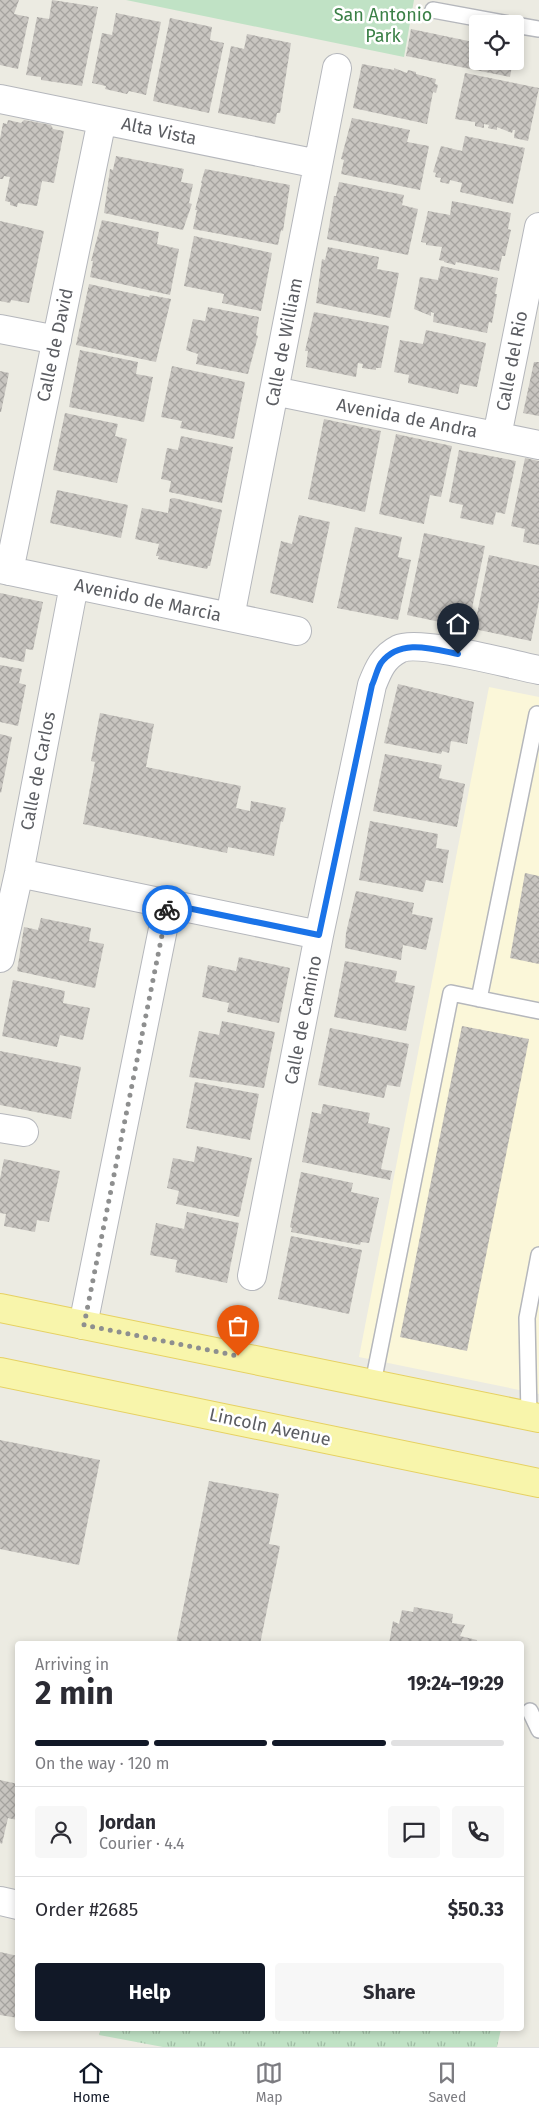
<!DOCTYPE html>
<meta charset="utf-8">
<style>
body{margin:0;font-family:"Fira Sans",sans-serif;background:#f7f7f7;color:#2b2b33;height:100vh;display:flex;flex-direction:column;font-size:19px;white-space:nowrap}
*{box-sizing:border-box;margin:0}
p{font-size:16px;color:#7c7c81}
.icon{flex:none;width:28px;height:28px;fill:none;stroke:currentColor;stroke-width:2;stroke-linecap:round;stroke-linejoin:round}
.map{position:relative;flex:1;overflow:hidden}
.panel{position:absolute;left:15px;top:1641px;width:509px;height:390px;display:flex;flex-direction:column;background:#fff;border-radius:5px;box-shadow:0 2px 8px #0003}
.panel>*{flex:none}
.tools{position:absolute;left:469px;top:15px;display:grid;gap:10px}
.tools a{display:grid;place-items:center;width:55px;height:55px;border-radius:5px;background:#fff;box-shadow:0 2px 8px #0003;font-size:25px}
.pin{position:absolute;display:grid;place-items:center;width:42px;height:42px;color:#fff;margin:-51px -21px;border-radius:50% 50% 50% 0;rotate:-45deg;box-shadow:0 0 5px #0007}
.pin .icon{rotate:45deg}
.courier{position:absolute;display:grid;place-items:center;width:50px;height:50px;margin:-25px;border:4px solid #1a73e8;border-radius:50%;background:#fff;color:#222;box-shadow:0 1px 6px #0007}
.headline em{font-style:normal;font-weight:700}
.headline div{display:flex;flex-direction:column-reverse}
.headline{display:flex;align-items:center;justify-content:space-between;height:85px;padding:0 20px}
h1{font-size:32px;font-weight:700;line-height:38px}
.bar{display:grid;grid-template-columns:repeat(4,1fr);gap:8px 5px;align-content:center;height:60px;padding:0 20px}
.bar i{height:6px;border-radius:4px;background:#e1e1e2}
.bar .current{background:#111827}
.bar p{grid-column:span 4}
.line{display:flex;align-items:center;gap:12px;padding:0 20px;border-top:1px solid #e1e1e2}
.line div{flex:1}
.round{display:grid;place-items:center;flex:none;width:52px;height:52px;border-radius:5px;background:#f7f7f7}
.primary-button{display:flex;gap:10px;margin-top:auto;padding:10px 20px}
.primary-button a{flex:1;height:58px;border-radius:5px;background:#111827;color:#fff;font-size:20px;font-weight:700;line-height:58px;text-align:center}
.primary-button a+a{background:#f7f7f7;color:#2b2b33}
.tab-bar{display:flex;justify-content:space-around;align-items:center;height:70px;border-top:1px solid #e1e1e2;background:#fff;font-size:14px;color:#7c7c81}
.tab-bar a{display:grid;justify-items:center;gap:2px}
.tab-bar .current{color:#111827}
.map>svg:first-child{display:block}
</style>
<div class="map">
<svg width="539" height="2047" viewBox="0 0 539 2047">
<defs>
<pattern id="grass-tufts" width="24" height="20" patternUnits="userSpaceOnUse" patternTransform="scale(1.25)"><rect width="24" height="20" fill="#c0e2c5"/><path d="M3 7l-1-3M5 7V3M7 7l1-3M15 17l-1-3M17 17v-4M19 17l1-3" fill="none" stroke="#9fbaa3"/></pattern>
<pattern id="building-cross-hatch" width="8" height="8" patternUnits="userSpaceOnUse" patternTransform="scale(1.25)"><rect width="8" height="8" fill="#c8c5c0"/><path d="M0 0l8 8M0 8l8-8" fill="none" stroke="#a5a39f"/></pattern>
</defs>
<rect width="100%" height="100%" fill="#ecebe2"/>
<path fill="#fbf7d9" d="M489,687L539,697V1394L359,1357Z"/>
<path fill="url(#grass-tufts)" d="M101,2029H501L497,2047H163L99,2035Z"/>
<path fill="#c0e2c5" d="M126,0H414L404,57Z"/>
<path fill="url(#building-cross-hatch)" d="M0,0H19L14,14L29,17L18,69L0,65Z
M52,0L98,7L82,86L41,80V77L26,75L37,17L49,19Z
M116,13L161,22L146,95L129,91L127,94L105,89L106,86L92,83L102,33L112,35Z
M170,18L212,27L210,40L224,43L209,113L153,101Z
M411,29L478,43V61H513L510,77L406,56Z
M247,34L291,43L280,113H277L275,124L218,113L231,46L244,49Z
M362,64L394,70V68L407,73L408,70L416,72V74L436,79L435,84L438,85L436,93L433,92L427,124L353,108Z
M465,73L539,88L528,141L514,138L515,130H513L512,133L497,127V130L488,128L489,125L484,124V128L475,126V122L455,119Z
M352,118L410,130L407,142L429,146L420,190L341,174L344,160L341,159Z
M8,120L21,123L24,120L51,125L53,129L64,131L54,183L42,181L37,206L18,203L17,207L10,205V202L5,201L10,177L4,176L3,179H0V139L3,123L7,124Z
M465,136L525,148L513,204L460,192L462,183L450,180L449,184L440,182L441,178L435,177L436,173L433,172L441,146L462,151Z
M116,156L184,169L181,182L193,184L189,203L192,204L183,230L104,213L110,169L113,170Z
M205,169L290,185L283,231L281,230L278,245L193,229L197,210H195L202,183H201Z
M339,182L404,195L402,205L418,209L408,255L327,239L334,196H336Z
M452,201L511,213L508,229L511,230L505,256H502L499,271L456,262L455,265L444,262V261L439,260L442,247L426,245V243L421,242L428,211L450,215Z
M102,220L159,232L157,244L179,249L170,295L90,277L93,261H91Z
M0,221L44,231L29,303L11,300L10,303L0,301Z
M194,236L272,253L261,311L222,303L224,294L184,286Z
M328,247L379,257L377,269L399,273L390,318L316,303L322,259L325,260Z
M441,266L498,278L495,294H497L492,323L489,322L487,333L433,322L434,313L431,312V316L414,309L420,277L438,280Z
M89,284L149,297L150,295L171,299L156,362L76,345Z
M208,307L259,317L256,335L258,336L248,374L196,364L198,354L186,350L193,319L205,321Z
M314,312L389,326L381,368H376V370L362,368L363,364L358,363L356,377L306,367L308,351H305Z
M426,330L486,343L477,387L460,384L458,394L408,383L409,375L394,372L400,340L423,344Z
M80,350L138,362L136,374L153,377L144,422L69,407Z
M534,362H539V416L523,413Z
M172,366L245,382L234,439L180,428L182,421L161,417Z
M0,371L9,373L1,412H0Z
M65,413L118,424L115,436L127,439L117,483L53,470Z
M324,419L381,431L365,512L308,499Z
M396,434L452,446L441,497L430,495L424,524L379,514Z
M181,436L233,447L222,503L169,492L171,481L161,479L167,448L178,450Z
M459,450L516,461L505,514L496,512L493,525L460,518L463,505L449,502Z
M525,458L539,461V545L523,542L525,529L511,526Z
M57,490L128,505L121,538L50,523Z
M174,498L222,510L210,566H208L207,569L158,559L159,556H156L159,544L135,539L142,508L168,513L170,499Z
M299,515L330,522L313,603L270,593L281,541L292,544Z
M355,527L402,537L398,557L411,560L398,620L337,608Z
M424,533L485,546L468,628L407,615Z
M489,555L539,566V601L531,641L474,629Z
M0,593L43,602L33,650L26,649L24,662L0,657Z
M0,665L22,669L19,683L26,685L18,726L0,722Z
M398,684L474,702L467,744L451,741L449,753L442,751L441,754L384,743Z
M100,713L154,724L146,767L241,786L236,808L250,811L251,801L286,808L283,822L281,821L274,856L228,847L227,853L83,824L95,762L91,761Z
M0,734L12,737L1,793L0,792Z
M385,754L442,765L439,778L465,784L457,827L373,811Z
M370,821L438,834L436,848L449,850L443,883L426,880L423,892L359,880Z
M525,873L539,876V964L510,958Z
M356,891L414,903L412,914L433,918L426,950L403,945L401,960L345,948L346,933Z
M41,918L91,928L89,941L104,944L95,988L17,971L24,927L38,930Z
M239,957L290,968L279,1023L227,1012L229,1003L202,997L208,965L236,971Z
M345,961L397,971L395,982L415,986L406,1031L334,1017Z
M13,980L65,991L63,1003L90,1008L83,1040L60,1035L57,1047L2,1036Z
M222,1021L275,1032L264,1088L189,1077L199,1031L219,1035Z
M462,1026L529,1039L467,1351L400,1337Z
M330,1028L409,1044L400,1087L387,1085L384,1098L318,1085Z
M0,1051L81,1067L71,1119L0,1105Z
M195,1082L259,1094L250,1140L186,1128Z
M323,1104L370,1113L368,1123L390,1128L381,1169L392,1171L390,1180L302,1162L312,1112L321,1114Z
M197,1146L252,1158L239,1217L176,1204L179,1191L167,1188L173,1158L194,1162Z
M4,1159L60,1171L49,1222L37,1220L35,1232L4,1226L6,1214L0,1213V1179Z
M301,1172L353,1183L351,1192L379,1198L369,1243L361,1242L360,1245L291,1232L292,1228L290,1227Z
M187,1212L239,1223L227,1283L175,1272L177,1260L150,1255L156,1223L184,1229Z
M291,1236L362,1250L349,1314L278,1299Z
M0,1440L100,1460L79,1565L0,1549Z
M209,1481L279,1494L269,1544L280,1546L260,1644H176Z
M414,1607L453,1614L452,1623L465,1625L460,1636L477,1640V1644H389L393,1621L399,1624L402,1610L413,1612Z
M0,1780L18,1784L17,1820L8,1818L2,1844L0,1843Z
M0,1952L18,1956V2018L0,2015Z"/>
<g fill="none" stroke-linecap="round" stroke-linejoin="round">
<defs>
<path id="lane" d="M433,10L509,24
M515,25L539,29
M479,999L537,714L539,715
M373,1383L451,993L539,1011
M529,1416L527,1318L539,1255
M530,1711L539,1730"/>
<path id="street" d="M0,99L318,164
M0,329L57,340
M274,391L539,445
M497,436L539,227
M0,569L297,631
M9,571L102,120
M230,617L337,68
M19,873L319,935
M0,958L19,873L74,585
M0,1128L24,1132
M252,1276L319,935L372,685C378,670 383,657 399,649C418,639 513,665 539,670
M83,1325L168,904
M0,1901L18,1905"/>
<path id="primary" d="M0,1308L539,1418
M0,1372L539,1483"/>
</defs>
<use href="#lane" stroke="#b5b7bc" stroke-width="18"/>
<use href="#street" stroke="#b5b7bc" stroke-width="30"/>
<use href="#primary" stroke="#e6d162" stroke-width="30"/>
<use href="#lane" stroke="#fff" stroke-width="15"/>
<use href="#street" stroke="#fff" stroke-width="28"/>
<use href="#primary" stroke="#f8f5ab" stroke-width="28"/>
</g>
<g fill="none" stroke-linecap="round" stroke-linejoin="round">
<path stroke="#8e8f8f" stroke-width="5" stroke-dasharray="0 9" d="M167,910L84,1325L238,1356"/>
<path stroke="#1a73e8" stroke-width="6" d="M167,910L168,904L319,935L372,685C375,679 377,669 381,663C400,638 433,649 458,654"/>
</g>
<g text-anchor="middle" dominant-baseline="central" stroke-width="5" stroke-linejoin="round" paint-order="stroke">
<g font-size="18" fill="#3b8047" stroke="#fff">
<text x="383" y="15">San Antonio<tspan x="383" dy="21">Park</tspan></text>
</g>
<g font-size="18" fill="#5b5d62" stroke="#fff">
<text transform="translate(159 131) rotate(12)">Alta Vista</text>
<text transform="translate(284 342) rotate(-79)">Calle de William</text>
<text transform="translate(55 345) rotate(-78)">Calle de David</text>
<text transform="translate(512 361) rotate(-79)">Calle del Rio</text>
<text transform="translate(407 418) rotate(11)">Avenida de Andra</text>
<text transform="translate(148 600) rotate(12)">Avenido de Marcia</text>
<text transform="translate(38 771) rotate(-79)">Calle de Carlos</text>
<text transform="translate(303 1020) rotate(-79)">Calle de Camino</text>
<text transform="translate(270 1427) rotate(12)">Lincoln Avenue</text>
</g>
</g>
</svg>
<div class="tools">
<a><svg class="icon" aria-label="locate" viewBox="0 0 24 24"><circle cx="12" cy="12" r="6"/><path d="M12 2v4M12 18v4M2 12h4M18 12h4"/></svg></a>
</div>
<div class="pin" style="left:238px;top:1356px;background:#ea580c"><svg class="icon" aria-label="bag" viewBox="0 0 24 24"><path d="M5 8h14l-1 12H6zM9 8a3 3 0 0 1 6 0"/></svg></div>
<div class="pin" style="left:458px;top:654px;background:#1f2937"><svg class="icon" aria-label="home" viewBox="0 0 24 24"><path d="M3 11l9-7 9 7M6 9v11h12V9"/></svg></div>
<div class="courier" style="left:167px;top:910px"><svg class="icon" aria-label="bike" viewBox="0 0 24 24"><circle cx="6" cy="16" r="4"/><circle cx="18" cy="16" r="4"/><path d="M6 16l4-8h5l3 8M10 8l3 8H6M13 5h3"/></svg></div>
<section class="panel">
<div class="headline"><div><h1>2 min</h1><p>Arriving in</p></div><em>19:24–19:29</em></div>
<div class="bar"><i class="current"></i><i class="current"></i><i class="current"></i><i></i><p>On the way · 120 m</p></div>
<div class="line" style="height:90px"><a class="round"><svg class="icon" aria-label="person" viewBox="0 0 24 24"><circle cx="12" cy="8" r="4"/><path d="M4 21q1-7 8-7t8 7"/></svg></a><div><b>Jordan</b><p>Courier · 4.4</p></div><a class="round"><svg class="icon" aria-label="chat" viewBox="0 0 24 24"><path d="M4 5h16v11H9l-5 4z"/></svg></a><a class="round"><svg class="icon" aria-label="phone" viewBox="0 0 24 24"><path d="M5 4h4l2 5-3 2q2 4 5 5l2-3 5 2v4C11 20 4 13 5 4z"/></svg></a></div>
<div class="line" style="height:65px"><div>Order #2685</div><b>$50.33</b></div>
<div class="primary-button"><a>Help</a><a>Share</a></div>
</section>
</div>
<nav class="tab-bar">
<a class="current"><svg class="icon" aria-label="home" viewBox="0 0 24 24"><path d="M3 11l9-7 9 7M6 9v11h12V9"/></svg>Home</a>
<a><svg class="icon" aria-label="map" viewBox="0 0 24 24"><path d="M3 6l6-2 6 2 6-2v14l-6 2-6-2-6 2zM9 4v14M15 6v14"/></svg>Map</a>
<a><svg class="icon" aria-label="saved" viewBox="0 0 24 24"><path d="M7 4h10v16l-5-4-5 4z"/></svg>Saved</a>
</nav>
